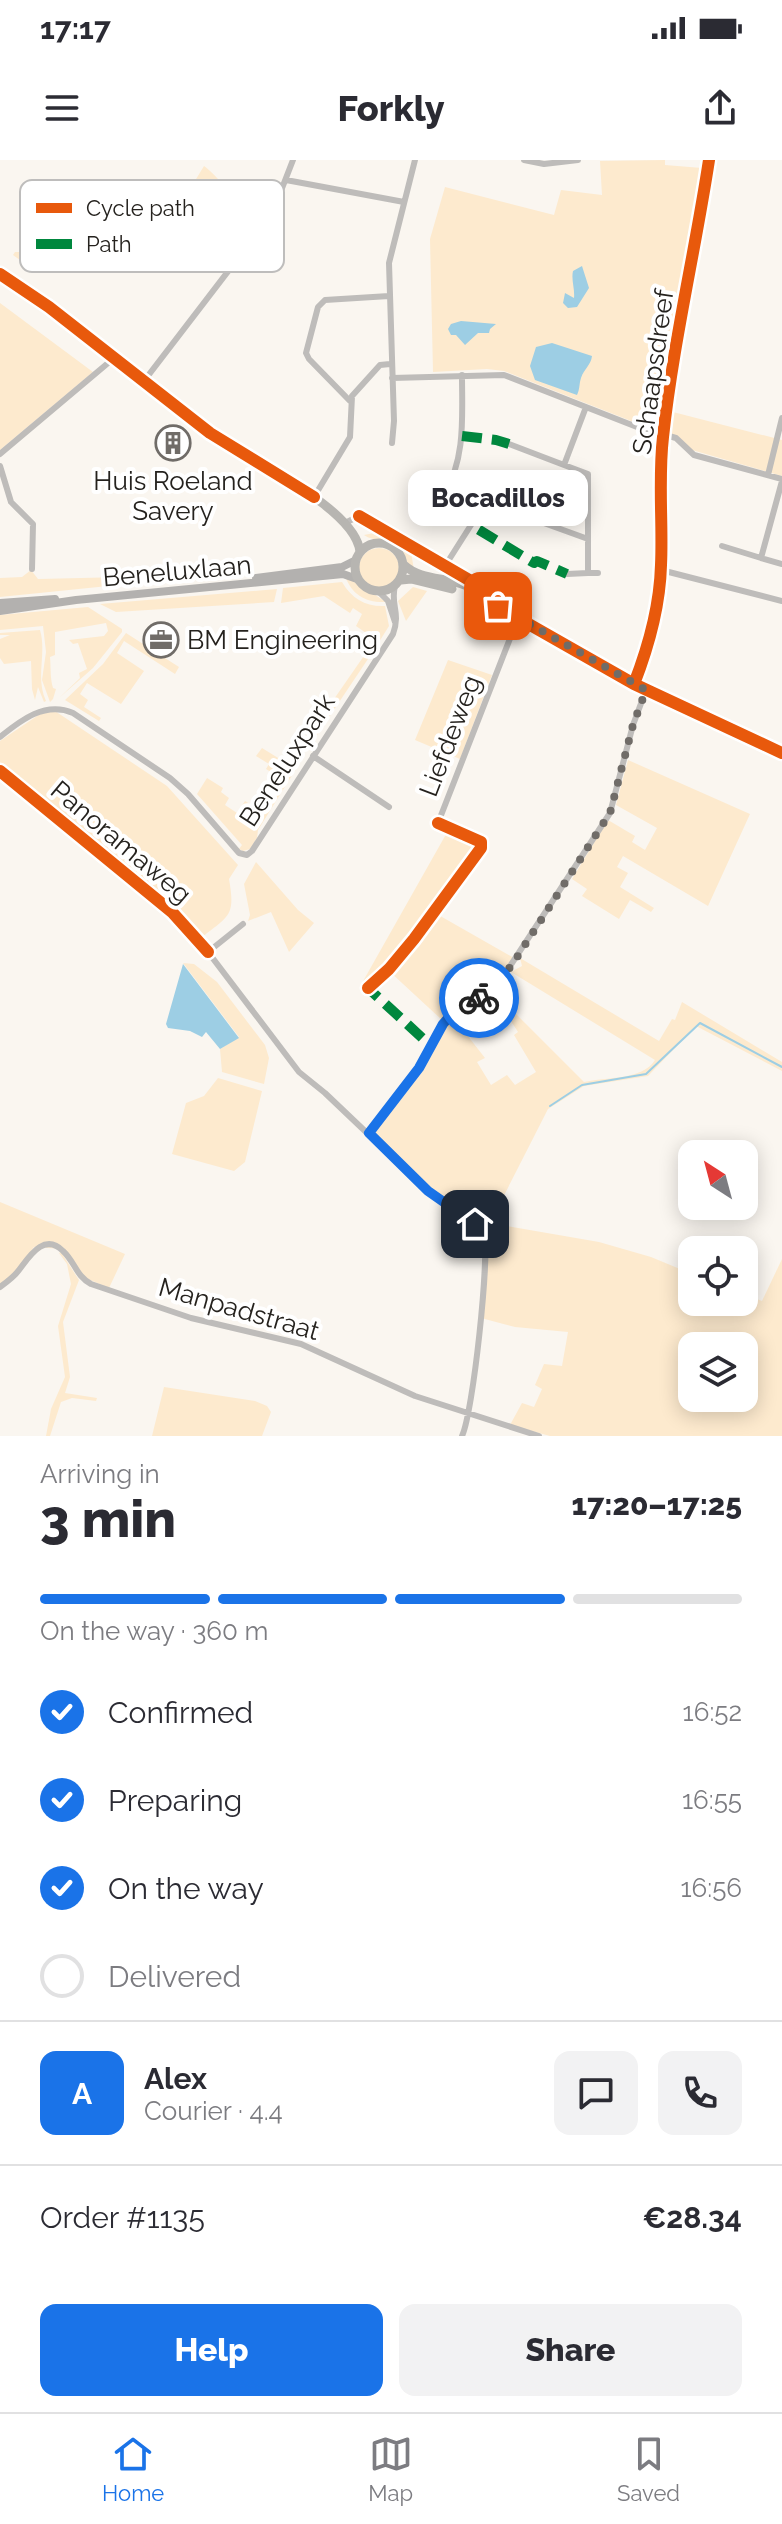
<!DOCTYPE html>
<meta charset="utf-8">
<style>
body{margin:0;font-family:Raleway,sans-serif;background:#f2f2f3;color:#2b2b33;height:100vh;display:flex;flex-direction:column;font-size:30px;white-space:nowrap}
*{box-sizing:border-box;margin:0}
p{font-size:26px;color:#7c7c81}
.icon{flex:none;width:44px;height:44px;fill:none;stroke:currentColor;stroke-width:2;stroke-linecap:round;stroke-linejoin:round}
.map{position:relative;height:1276px;overflow:hidden}
.sheet{display:flex;flex-direction:column;background:#fff;flex:1}
.sheet>*{flex:none}
.needle{width:52px;rotate:324deg}
.fabs{position:absolute;left:678px;top:980px;display:grid;gap:16px}
.fabs a{display:grid;place-items:center;width:80px;height:80px;border-radius:16px;background:#fff;box-shadow:0 4px 20px #0003;font-size:40px}
.pin{position:absolute;display:grid;place-items:center;width:68px;height:68px;color:#fff;margin:-34px;border-radius:16px;box-shadow:0 4px 12px #0006}
.courier{position:absolute;display:grid;place-items:center;width:80px;height:80px;margin:-40px;border:6px solid #1a73e8;border-radius:50%;background:#fff;color:#222;box-shadow:0 2px 10px #0007}
.bubble{position:absolute;height:56px;border-radius:16px;background:#fff;box-shadow:0 4px 20px #0003;font-size:26px;font-weight:800;line-height:56px;text-align:center}
.headline em{font-style:normal;font-weight:800}
.headline div{display:flex;flex-direction:column-reverse}
.headline{display:flex;align-items:center;justify-content:space-between;height:136px;padding:0 40px}
h1{font-size:52px;font-weight:800;line-height:60px}
.bar{display:grid;grid-template-columns:repeat(4,1fr);gap:12px 8px;align-content:center;height:96px;padding:0 40px}
.bar i{height:10px;border-radius:6px;background:#e1e1e2}
.bar .active{background:#1a73e8}
.bar p{grid-column:span 4}
.line{display:flex;align-items:center;gap:20px;padding:0 40px;border-top:2px solid #e1e1e2}
.line div{flex:1}
.round{display:grid;place-items:center;flex:none;width:84px;height:84px;border-radius:16px;background:#f2f2f3}
ol{padding:0 40px;list-style:none}
li{display:flex;align-items:center;gap:24px;height:88px}
li p{margin-inline-start:auto}
li .icon{padding:8px;border-radius:50%;background:#1a73e8;color:#fff;stroke-width:4}
li:last-child{color:#7c7c81}
li i{width:44px;height:44px;border:4px solid #e1e1e2;border-radius:50%}
.primary-button{display:flex;gap:16px;margin-top:auto;padding:16px 40px}
.primary-button a{flex:1;height:92px;border-radius:16px;background:#1a73e8;color:#fff;font-size:32px;font-weight:800;line-height:92px;text-align:center}
.primary-button a+a{background:#f2f2f3;color:#2b2b33}
.status{display:flex;justify-content:space-between;align-items:center;height:56px;padding:0 40px;background:#fff;direction:ltr}
.status svg{height:22px;fill:currentColor}
header{display:flex;justify-content:space-between;align-items:center;height:104px;padding:0 40px;background:#fff;font-size:36px;font-weight:800}
.dock{display:flex;justify-content:space-around;align-items:center;height:112px;border-top:2px solid #e1e1e2;background:#fff;font-size:22px;color:#7c7c81}
.dock a{display:grid;justify-items:center;gap:4px}
.dock .active{color:#1a73e8}
.map>svg:first-child{display:block}
</style>
<div class="status"><b>17:17</b><svg viewBox="0 0 49 12"><path d="M0 12V9h3v3zM5 12V6h3v6zM10 12V3h3v9zM15 12V0h3v12zM26 1h20v11H26zM47 4h2v5h-2z"/></svg></div>
<header><svg class="icon" aria-label="menu" viewBox="0 0 24 24"><path d="M4 6h16M4 12h16M4 18h16"/></svg>Forkly<svg class="icon" aria-label="share" viewBox="0 0 24 24"><path d="M12 15V3M7 8l5-5 5 5M5 13v7h14v-7"/></svg></header>
<div class="map">
<svg width="782" height="1276" viewBox="0 0 782 1276">
<rect width="100%" height="100%" fill="#faf6f0"/>
<path fill="#fdeace" fill-rule="evenodd" d="M665,0V5L702,8L659,272L504,211L487,209L433,212L430,79L445,27L554,55L561,30L602,35L600,1Z
M204,6C217,15 242,45 238,61H234L236,57L190,29Z
M27,75L52,88L47,95L36,87L24,103L13,95L15,92H21L19,87Z
M0,143L93,212L0,290Z
M673,252L782,280V316L692,290L678,276L671,274Z
M379,372L411,392L414,410C405,403 405,392 395,385C385,378 374,382 364,375Z
M359 408a20 20 0 1 1 40 0a20 20 0 1 1-40 0Z
M177,408V419L0,437V418L22,417L31,410L38,419L166,416Z
M345,416C348,418 384,440 386,442C366,443 352,435 345,416Z
M342,422C352,439 366,447 385,446L389,466L379,482L356,466L362,454L353,448L350,453L324,436L281,443L283,428Z
M413,427L427,431L406,461L398,441Z
M277,429L274,442L116,452L100,444Z
M88,447L122,469V472L93,508L59,538L80,518L79,513L87,509L78,483L73,484L69,480L104,476L108,471L106,463L55,472V495L50,497C51,508 50,518 53,528L56,529L53,539L50,542L42,520L46,492L43,466L0,470V455Z
M40,470C47,494 35,517 46,541L44,542L38,527L35,540L32,529L31,501L4,504L0,498V479L10,475H0V473Z
M126,473L179,507L175,514L124,481L117,493L144,511L121,544L87,523L80,534L88,540L84,547L101,558L99,561L65,540L103,504Z
M368,490L372,493L313,581L307,578Z
M448,500L492,515L460,599L415,580Z
M55,551L167,626L238,705L229,719C236,758 228,756 200,779L173,751L0,609V581L40,554Z
M262,588L296,609L258,670L257,678L250,689L243,691L239,689L242,685L197,634L207,618L223,628L221,632L229,638L225,645L237,653L245,641L253,646L274,614L266,609L269,604L256,596Z
M628,600L750,654L708,746L623,696L617,707L628,713L620,727L654,748L651,752L630,740L619,759L582,736L587,729L572,719L608,660L635,676L632,682L645,690L657,668L616,645Z
M449,669L478,681L482,684L481,688L412,781L388,809L367,828L362,823Z
M256,702L298,750L314,763L289,792L271,752L248,761L250,755L244,724Z
M435,753L514,798C490,832 472,835 442,860L389,811Z
M520,798L659,881L672,859L675,860L682,842L782,902V911L696,866L648,916L584,926L548,949L490,1063L599,1082L651,1097L692,1114V1142H744V1134L762,1141L782,1099V1276H550L510,1265L522,1243L534,1247L542,1229L535,1225L544,1204L562,1206L568,1172L515,1167L481,1158L487,1067L431,1030L374,976C382,951 408,929 422,907C432,890 439,870 453,857L485,898L477,902L491,925L507,915L515,925L536,912L514,875L518,872L507,855L513,851L584,922C606,917 643,920 655,900L511,812L522,806ZM692,1186H744V1238H692Z
M183,803L194,804L217,822L265,885L269,898L264,924L222,912L220,889L239,877Z
M218,918L262,931L245,1002L234,1011L172,994L186,943L204,936Z
M0,1042L125,1094L109,1128L83,1117L63,1089L34,1087L19,1108L0,1125Z
M61,1092L79,1120L63,1162L70,1217L65,1233L97,1238L96,1241L72,1238L61,1242L50,1276H46L51,1249L65,1217L58,1166L71,1124L67,1104L59,1093Z
M164,1227L255,1241L267,1246L271,1252L262,1276H152Z"/>
<path fill="#9dcee4" d="M582,106L589,128L577,147L568,148L563,143L565,133L574,138C575,129 571,120 573,111Z
M461,161L496,164L490,169L489,173H478L465,185L456,175H451L448,169L451,164Z
M552,183L592,196C591,205 584,209 581,218C579,224 580,229 577,235L535,220L530,206L536,187Z
M183,804L239,878L220,889L206,872L202,877L190,871L168,868L166,864Z"/>
<g fill="none" stroke-linecap="round" stroke-linejoin="round">
<path stroke="#9dcee4" stroke-width="2" d="M550,946L582,925L646,914L700,863L782,907"/>
<path stroke="#bebcba" stroke-width="6" d="M524,0L544,4L578,0
M286,20L404,42
M392,218L504,215L637,267L676,278L694,295L782,319
M144,221L272,54L293,0
M350,241L309,199L306,193L318,147L325,140L389,136
M392,283L394,261L389,103L415,0
M509,284L564,305L586,247
M0,294L114,198
M0,306L11,342L33,364L32,409
M768,315L782,258
M782,321L761,398L782,404
M444,335C466,297 462,257 462,215
M314,337L350,277L352,236L380,205L390,204
M519,354L588,379V314L564,305
M345,363L359,356L476,424
M588,379V413H598
M722,386L761,398
M445,406L471,365
M661,410L782,441
M567,414L588,413
M379,432L388,441L395,462
M0,577C21,560 45,541 73,553L170,618L188,634L239,693L247,695L252,691L393,474C401,452 390,445 395,426
M313,596L389,647
M438,663L518,458
M243,764L208,792L299,912L325,933L428,1031L484,1071C490,1096 473,1253 462,1276
M369,973L419,908L443,864L459,849L489,832L501,820L610,653L633,565L646,530
M0,1127C7,1122 14,1117 19,1110C29,1097 44,1072 63,1091C75,1102 76,1116 91,1124L191,1158L301,1184L415,1236L539,1276"/>
<path stroke="#bebcba" stroke-width="7" d="M634,524C648,488 660,444 661,405C663,363 658,320 663,277C673,184 695,92 709,0"/>
<path stroke="#b3b1af" stroke-width="8" d="M256,418L342,407L356,400
M0,443L55,439
M0,451L76,440L343,414L357,419"/>
<path stroke="#b7b5b1" stroke-width="9" d="M0,114C80,163 147,232 226,283C259,305 356,350 360,392
M355 407a24 24 0 1 1 48 0a24 24 0 1 1-48 0Z
M404,405C422,422 452,416 473,429C571,493 675,544 782,593
M401,420L411,419L452,429"/>
<path stroke="#00873e" stroke-width="10" stroke-dasharray="20 10" stroke-linecap="butt" d="M462,276L496,280L509,284
M444,335L475,348L471,365L534,403L537,401L567,414
M373,824L368,828L431,886"/>
<defs>
<path id="cycleway" d="M0,114L49,147L210,273L314,337
M359,356L476,424
M518,458L634,524L782,593
M634,524C648,488 660,444 661,405C663,363 658,320 663,277C673,184 695,92 709,0
M0,611L172,752L208,792
M368,828L389,809L414,779L481,688V682L438,663"/>
</defs>
<use href="#cycleway" stroke="#fff" stroke-width="17"/>
<use href="#cycleway" stroke="#e8590c" stroke-width="12"/>
</g>
<g fill="none" stroke-linecap="round" stroke-linejoin="round">
<path stroke="#706c68" stroke-width="8" stroke-dasharray="0 14.4" d="M479,838L489,832L512,805L610,653L633,565L646,530L498,446"/>
<path stroke="#1a73e8" stroke-width="10" d="M475,1064L428,1031L369,973L419,908L443,864L451,855L479,838"/>
</g>
<defs>
<symbol id="building-ring" viewBox="-11 -11 22 22"><circle r="9.5" fill="#fff" stroke="#706c68" stroke-width="1.5"/><path d="M-4-6H4V6H1V3H-1V6H-4ZM-2.5-4.3h1.7v1.8h-1.7ZM.8-4.3h1.7v1.8H.8ZM-2.5-1h1.7V.8h-1.7ZM.8-1h1.7V.8H.8Z" fill="#706c68"/></symbol>
<symbol id="office-ring" viewBox="-11 -11 22 22"><circle r="9.5" fill="#fff" stroke="#706c68" stroke-width="1.5"/><path d="M-6-3h4V-5.5h4V-3h4V5H-6ZM-1-4.5V-3h2v-1.5ZM-6 0V1H6V0Z" fill="#706c68"/></symbol>
</defs>
<g fill-rule="evenodd">
<use href="#building-ring" x="153" y="263" width="40" height="40"/>
<use href="#office-ring" x="141" y="460" width="40" height="40"/>
</g>
<g text-anchor="middle" dominant-baseline="central" stroke-width="8" stroke-linejoin="round" paint-order="stroke">
<g font-size="26" fill="#25221e" stroke="#fff">
<text transform="translate(653 212) rotate(-82)">Schaapsdreef</text>
<text transform="translate(177 411) rotate(-5)">Beneluxlaan</text>
<text transform="translate(450 576) rotate(-69)">Liefdeweg</text>
<text transform="translate(287 600) rotate(-57)">Beneluxpark</text>
<text transform="translate(121 682) rotate(40)">Panoramaweg</text>
<text transform="translate(239 1149) rotate(16)">Manpadstraat</text>
</g>
<g font-size="26" fill="#25221e" stroke="#fff">
<text x="173" y="321">Huis Roeland<tspan x="173" dy="30">Savery</tspan></text>
<text x="187" y="480" text-anchor="start">BM Engineering</text>
</g>
</g>
<rect x="20" y="20" width="264" height="92" rx="12" fill="#fff" stroke="#bebdbc" stroke-width="2"/>
<rect x="36" y="43" width="36" height="10" fill="#e8590c"/>
<rect x="36" y="79" width="36" height="10" fill="#00873e"/>
<g font-size="22" fill="#25221e">
<text x="86" y="56">Cycle path</text>
<text x="86" y="92">Path</text>
</g>
</svg>
<div class="fabs">
<a><svg class="needle" viewBox="-14 -14 28 28"><path d="M0-13l5 13h-10z" fill="#e53935"/><path d="M0 13l5-13h-10z" fill="#7c7c81"/></svg></a>
<a><svg class="icon" aria-label="locate" viewBox="0 0 24 24"><circle cx="12" cy="12" r="6"/><path d="M12 2v4M12 18v4M2 12h4M18 12h4"/></svg></a>
<a><svg class="icon" aria-label="layers" viewBox="0 0 24 24"><path d="M12 4l9 5-9 5-9-5zM3 14l9 5 9-5"/></svg></a>
</div>
<div class="pin" style="left:498px;top:446px;background:#ea580c"><svg class="icon" aria-label="bag" viewBox="0 0 24 24"><path d="M5 8h14l-1 12H6zM9 8a3 3 0 0 1 6 0"/></svg></div>
<div class="pin" style="left:475px;top:1064px;background:#1f2937"><svg class="icon" aria-label="home" viewBox="0 0 24 24"><path d="M3 11l9-7 9 7M6 9v11h12V9"/></svg></div>
<div class="courier" style="left:479px;top:838px"><svg class="icon" aria-label="bike" viewBox="0 0 24 24"><circle cx="6" cy="16" r="4"/><circle cx="18" cy="16" r="4"/><path d="M6 16l4-8h5l3 8M10 8l3 8H6M13 5h3"/></svg></div>
<div class="bubble" style="left:408px;top:310px;width:180px">Bocadillos</div>
</div>
<section class="sheet">
<div class="headline"><div><h1>3 min</h1><p>Arriving in</p></div><em>17:20–17:25</em></div>
<div class="bar"><i class="active"></i><i class="active"></i><i class="active"></i><i></i><p>On the way · 360 m</p></div>
<ol>
<li><svg class="icon" aria-label="check" viewBox="0 0 24 24"><path d="M5 12l5 5 9-10"/></svg>Confirmed<p>16:52</p></li>
<li><svg class="icon" aria-label="check" viewBox="0 0 24 24"><path d="M5 12l5 5 9-10"/></svg>Preparing<p>16:55</p></li>
<li><svg class="icon" aria-label="check" viewBox="0 0 24 24"><path d="M5 12l5 5 9-10"/></svg>On the way<p>16:56</p></li>
<li><i></i>Delivered</li>
</ol>
<div class="line" style="height:144px"><b class="round" style="background:#1a73e8;color:#fff">A</b><div><b>Alex</b><p>Courier · 4.4</p></div><a class="round"><svg class="icon" aria-label="chat" viewBox="0 0 24 24"><path d="M4 5h16v11H9l-5 4z"/></svg></a><a class="round"><svg class="icon" aria-label="phone" viewBox="0 0 24 24"><path d="M5 4h4l2 5-3 2q2 4 5 5l2-3 5 2v4C11 20 4 13 5 4z"/></svg></a></div>
<div class="line" style="height:104px"><div>Order #1135</div><b>€28.34</b></div>
<div class="primary-button"><a>Help</a><a>Share</a></div>
</section>
<nav class="dock">
<a class="active"><svg class="icon" aria-label="home" viewBox="0 0 24 24"><path d="M3 11l9-7 9 7M6 9v11h12V9"/></svg>Home</a>
<a><svg class="icon" aria-label="map" viewBox="0 0 24 24"><path d="M3 6l6-2 6 2 6-2v14l-6 2-6-2-6 2zM9 4v14M15 6v14"/></svg>Map</a>
<a><svg class="icon" aria-label="saved" viewBox="0 0 24 24"><path d="M7 4h10v16l-5-4-5 4z"/></svg>Saved</a>
</nav>
